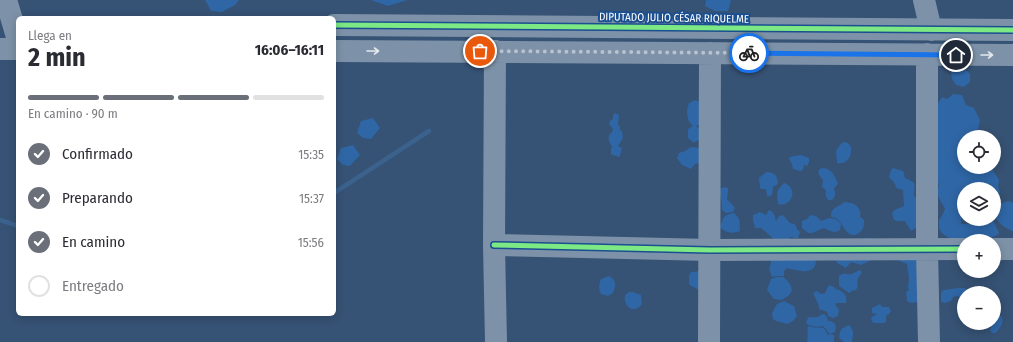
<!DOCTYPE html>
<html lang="es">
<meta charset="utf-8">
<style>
body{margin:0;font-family:"Fira Sans Condensed",sans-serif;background:#f2f2f3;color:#2b2b33;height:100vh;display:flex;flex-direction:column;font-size:15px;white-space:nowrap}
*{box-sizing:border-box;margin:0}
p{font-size:13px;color:#7c7c81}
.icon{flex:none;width:22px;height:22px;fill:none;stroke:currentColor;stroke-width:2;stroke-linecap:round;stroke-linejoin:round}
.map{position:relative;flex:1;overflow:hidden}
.details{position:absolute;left:16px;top:16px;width:320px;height:300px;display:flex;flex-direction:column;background:#fff;border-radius:6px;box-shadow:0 2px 10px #0003}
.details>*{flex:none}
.controls{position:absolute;left:957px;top:130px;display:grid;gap:8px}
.controls a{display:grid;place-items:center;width:44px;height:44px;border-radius:50%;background:#fff;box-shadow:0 2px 10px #0003;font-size:20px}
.pin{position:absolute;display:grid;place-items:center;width:34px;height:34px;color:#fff;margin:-17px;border:2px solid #fff;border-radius:50%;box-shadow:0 1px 4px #0007}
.courier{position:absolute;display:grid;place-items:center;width:40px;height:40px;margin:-20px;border:3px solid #1a73e8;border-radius:50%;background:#fff;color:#222;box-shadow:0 1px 5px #0007}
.summary em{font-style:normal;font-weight:700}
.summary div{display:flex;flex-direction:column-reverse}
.summary{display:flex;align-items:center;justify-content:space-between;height:68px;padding:0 12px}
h1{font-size:26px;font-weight:700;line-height:30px}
.bar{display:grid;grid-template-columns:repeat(4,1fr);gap:6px 4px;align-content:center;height:48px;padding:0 12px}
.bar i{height:5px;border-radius:3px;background:#e1e1e2}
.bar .current{background:#6b6f79}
.bar p{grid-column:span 4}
ol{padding:0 12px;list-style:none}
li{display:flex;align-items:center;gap:12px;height:44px}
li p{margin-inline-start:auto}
li .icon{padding:4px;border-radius:50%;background:#6b6f79;color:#fff;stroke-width:4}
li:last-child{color:#7c7c81}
li i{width:22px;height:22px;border:2px solid #e1e1e2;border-radius:50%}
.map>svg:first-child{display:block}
</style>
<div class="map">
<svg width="1013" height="342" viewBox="0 0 1013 342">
<rect width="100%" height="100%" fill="#365274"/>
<path fill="#2f66a5" d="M205,0H239L235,5L222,12L211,11Z
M371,0H408L388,6Z
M706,0H731L728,11H715L705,6Z
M962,66L970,74V82L964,87L956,85C952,80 950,75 952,68Z
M953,94L962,95L966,105L974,108L980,120L977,135L976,137H964V167H983L992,169L999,180L998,186L1000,192L997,196L994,203V189H964C964,201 961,212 961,224H983L987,221L991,220L994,222L999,233C992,241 981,237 971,238C967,238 963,241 959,241C957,241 954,239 952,239C942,235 938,232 939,220L942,216L945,209C939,197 936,198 939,184L936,180L937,105L942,97L947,99Z
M695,100L700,102L705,122L696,126C701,129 701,133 701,138L694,143L688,138V129L693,126C686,120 686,111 689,103Z
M615,113L619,115L618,125L620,126V130L622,131L623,138L618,146L622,148L620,156L619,157L613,155L611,154V149L612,146C609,143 608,140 609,135L612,132L613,129L609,124L610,121L613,119V115Z
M373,118L380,128L371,139L363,138L357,133L361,121Z
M843,142L848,143L851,147C852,157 847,165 837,163C836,151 834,151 843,142Z
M353,145L360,155L350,166L343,165L337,159L341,148Z
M691,147L701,148V163L695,164L691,169L682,165L677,158L679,153L685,151Z
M801,155L809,158V162L807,166L804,165L803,170L800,171L793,169L792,164L789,159L790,157L794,156Z
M822,168C832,168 835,176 838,184L836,186L834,189C836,194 836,196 832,200H828C826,197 825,194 826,190L822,187L823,180C819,176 815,171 822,168Z
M893,168L903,171L904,173L905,178C918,183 914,183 914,196L916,197L919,225L916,228L911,231L905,221H898L894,220C889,209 896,210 904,206L903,190L896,188L895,184L889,177L891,170Z
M766,172C775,172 778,176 778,184L773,187L772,195L770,196H767L766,189H761L760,188L759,178Z
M784,183C799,188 792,208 778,204C777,193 775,192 784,183Z
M724,187L728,188V192L727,199L735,208L733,212L726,213L722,210C722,202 720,196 720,189Z
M1009,201L1013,203V231H1012C1002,226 999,224 994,214C998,206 1000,203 1009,201Z
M844,202C853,202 862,206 860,217L862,218L864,220C864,225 864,229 860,232C858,234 857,234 855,235C846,236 844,226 839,221C837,218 834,217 831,217C831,206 838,208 844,202Z
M769,210C774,212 775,216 776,221L779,216L783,215L790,223L795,224L797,229L800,232L798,238H794L791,237L783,243L776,241L761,228H755L753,220V215L760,212L766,215Z
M734,213C742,220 739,222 740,231C733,234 725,233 720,227C723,218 723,215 734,213Z
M810,215L816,216L821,221L829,218L836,219L841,224L840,230C833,234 831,231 824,228L812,233H808L802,228V221L807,219Z
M866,238H871L874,241L873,259L861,265L851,262L846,268L837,263L835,258L859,239Z
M918,246L919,302L910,303L907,301L906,292L909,290L908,287L909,278L907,264L893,258Z
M770,260H816C816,277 797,270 787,268L784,271V276H776L772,277L769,269L771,263Z
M860,270L862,273C853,282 861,283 856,290L852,291L849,293L839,286V276C845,272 846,275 851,274C855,273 857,271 860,270Z
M702,271L700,291C696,288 692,287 689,284V276L691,272Z
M609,276C617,281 616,285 613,293L608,296L601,294C598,289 599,284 601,279Z
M776,277C777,277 782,277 783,277C788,280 795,288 790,294C789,296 784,298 782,300L774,299L767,290L771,279Z
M829,285L834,287L836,289C843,291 848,295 846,303H837L835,304L839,310L838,316L833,318L828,316L827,312L819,309V306L813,293L817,291L821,294L825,293Z
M958,288H965L968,293H964V309L962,310L960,308L959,297L957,296L953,297C952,301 948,302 944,303L941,301V292L944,290Z
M629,292H633L641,295L642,304C634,315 623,307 625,295Z
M784,301L794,306L797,316L793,321L787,324L776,321L773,319L772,313L777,304Z
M880,304L882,307H889L891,311L889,314L886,316V322L884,323H873L871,319L872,317L877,314L872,313V308Z
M994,312C999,313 1005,318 1002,324C1001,327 998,330 996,333H992L990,330L992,325V323H994Z
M822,314L826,315L828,321H831L835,324L836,328L835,332L829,334C822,321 821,329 812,326C810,326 807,324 806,323C809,313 810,319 817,317C819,317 820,315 822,314Z
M849,325C855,331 853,335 852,342H844L839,338C840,329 841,329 849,325Z
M808,326C813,328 818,327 824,328L828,335L831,334L834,335V342H807C808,337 807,331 808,326Z"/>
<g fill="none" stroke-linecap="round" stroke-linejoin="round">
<path stroke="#3b618d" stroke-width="4.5" d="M334,193L429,131
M0,220L18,226"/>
<path stroke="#7d92a8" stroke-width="22" d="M6,0L18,40
M924,0L931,30
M334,25L1013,30
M0,49H18
M334,51L1013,55
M495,51L494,245L496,342
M927,54V250L929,342
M494,245L710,250L964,249
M994,249H1013
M709,342L710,53"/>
<defs>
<path id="cycleway" d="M334,25L1013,30
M494,245L710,250L964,249"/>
</defs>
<use href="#cycleway" stroke="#1b4f8f" stroke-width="8"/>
<use href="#cycleway" stroke="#7ce984" stroke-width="5"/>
</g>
<defs><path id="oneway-shaft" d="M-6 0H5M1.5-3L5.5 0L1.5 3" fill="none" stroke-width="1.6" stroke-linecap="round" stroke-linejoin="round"/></defs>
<g stroke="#e5e9ee">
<use href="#oneway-shaft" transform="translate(373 51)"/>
<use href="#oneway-shaft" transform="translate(987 55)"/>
</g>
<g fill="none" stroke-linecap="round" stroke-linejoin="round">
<path stroke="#b9c2ce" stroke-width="4" stroke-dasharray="0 7.2" d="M480,51L749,53"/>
<path stroke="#1a73e8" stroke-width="5" d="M749,53L956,55"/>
</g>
<g text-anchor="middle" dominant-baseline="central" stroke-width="4" stroke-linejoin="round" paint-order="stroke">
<g font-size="11" fill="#fff" stroke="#1b4f8f">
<text transform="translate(674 18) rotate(1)">DIPUTADO JULIO CÉSAR RIQUELME</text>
</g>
</g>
</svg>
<div class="controls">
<a><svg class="icon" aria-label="locate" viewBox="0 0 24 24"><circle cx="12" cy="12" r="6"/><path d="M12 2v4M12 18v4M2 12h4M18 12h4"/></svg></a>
<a><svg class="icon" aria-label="layers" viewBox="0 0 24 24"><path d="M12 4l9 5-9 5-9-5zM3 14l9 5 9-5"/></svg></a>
<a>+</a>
<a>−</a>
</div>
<div class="pin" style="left:480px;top:51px;background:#ea580c"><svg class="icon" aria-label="bag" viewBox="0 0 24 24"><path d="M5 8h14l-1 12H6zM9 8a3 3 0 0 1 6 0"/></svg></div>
<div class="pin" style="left:956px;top:55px;background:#1f2937"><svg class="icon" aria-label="home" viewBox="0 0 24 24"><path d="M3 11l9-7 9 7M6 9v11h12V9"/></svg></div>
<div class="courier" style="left:749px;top:53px"><svg class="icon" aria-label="bike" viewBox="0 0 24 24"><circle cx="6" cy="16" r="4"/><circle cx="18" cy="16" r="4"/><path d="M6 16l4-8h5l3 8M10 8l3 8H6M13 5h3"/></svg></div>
<section class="details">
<div class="summary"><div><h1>2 min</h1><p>Llega en</p></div><em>16:06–16:11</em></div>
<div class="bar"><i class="current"></i><i class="current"></i><i class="current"></i><i></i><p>En camino · 90 m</p></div>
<ol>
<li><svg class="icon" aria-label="check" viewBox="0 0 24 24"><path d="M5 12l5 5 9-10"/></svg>Confirmado<p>15:35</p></li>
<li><svg class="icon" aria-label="check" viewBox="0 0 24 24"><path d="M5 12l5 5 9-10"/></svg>Preparando<p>15:37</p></li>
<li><svg class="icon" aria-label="check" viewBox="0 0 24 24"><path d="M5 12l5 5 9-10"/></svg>En camino<p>15:56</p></li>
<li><i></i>Entregado</li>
</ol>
</section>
</div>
